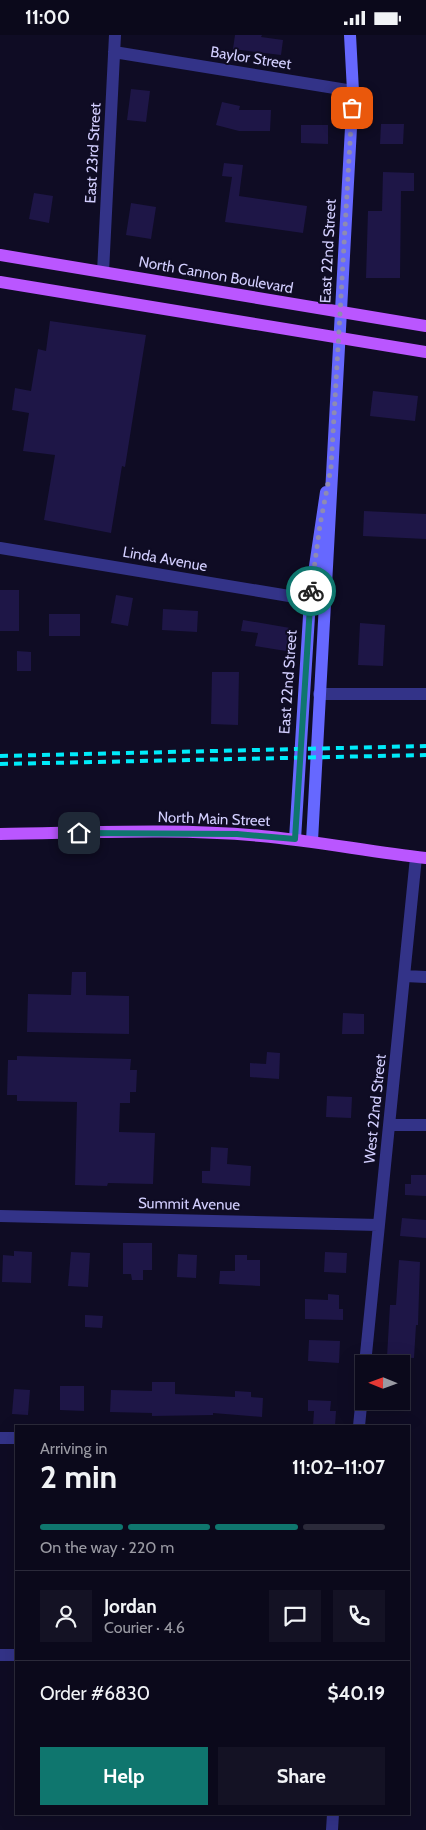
<!DOCTYPE html>
<meta charset="utf-8">
<style>
body{margin:0;font-family:Cabin,sans-serif;background:#141224;color:#f1f3f6;height:100vh;display:flex;flex-direction:column;font-size:19px;white-space:nowrap}
*{box-sizing:border-box;margin:0}
p{font-size:16px;color:#9a9aa3}
.icon{flex:none;width:28px;height:28px;fill:none;stroke:currentColor;stroke-width:2;stroke-linecap:round;stroke-linejoin:round}
.map{position:relative;flex:1;overflow:hidden}
.panel{position:absolute;left:15px;top:1390px;width:395px;height:390px;display:flex;flex-direction:column;background:#0b091b;border-radius:0px;box-shadow:0 5px 20px #0002,0 0 0 1px #2b2a3a}
.panel>*{flex:none}
.needle{width:32px;rotate:271deg}
.controls{position:absolute;left:355px;top:1320px;display:grid;gap:10px}
.controls a{display:grid;place-items:center;width:55px;height:55px;border-radius:0px;background:#0b091b;box-shadow:0 5px 20px #0002,0 0 0 1px #2b2a3a;font-size:25px}
.pin{position:absolute;display:grid;place-items:center;width:42px;height:42px;color:#fff;margin:-21px;border-radius:10px;box-shadow:0 2px 8px #0006}
.courier{position:absolute;display:grid;place-items:center;width:50px;height:50px;margin:-25px;border:4px solid #0f766e;border-radius:50%;background:#fff;color:#222;box-shadow:0 1px 6px #0007}
.headline em{font-style:normal;font-weight:700}
.headline div{display:flex;flex-direction:column-reverse}
.headline{display:flex;align-items:center;justify-content:space-between;height:85px;padding:0 25px}
h1{font-size:32px;font-weight:700;line-height:38px}
.bar{display:grid;grid-template-columns:repeat(4,1fr);gap:8px 5px;align-content:center;height:60px;padding:0 25px}
.bar i{height:6px;border-radius:4px;background:#2b2a3a}
.bar .active{background:#0f766e}
.bar p{grid-column:span 4}
.line{display:flex;align-items:center;gap:12px;padding:0 25px;border-top:1px solid #2b2a3a}
.line div{flex:1}
.round{display:grid;place-items:center;flex:none;width:52px;height:52px;border-radius:0px;background:#141224}
.action{display:flex;gap:10px;margin-top:auto;padding:10px 25px}
.action a{flex:1;height:58px;border-radius:0px;background:#0f766e;color:#fff;font-size:20px;font-weight:700;line-height:58px;text-align:center}
.action a+a{background:#141224;color:#f1f3f6}
.status{display:flex;justify-content:space-between;align-items:center;height:35px;padding:0 25px;background:#0b091b;direction:ltr}
.status svg{height:14px;fill:currentColor}
.map>svg:first-child{display:block}
</style>
<div class="status"><b>11:00</b><svg viewBox="0 0 49 12"><path d="M0 12V9h3v3zM5 12V6h3v6zM10 12V3h3v9zM15 12V0h3v12zM26 1h20v11H26zM47 4h2v5h-2z"/></svg></div>
<div class="map">
<svg width="426" height="1795" viewBox="0 0 426 1795">
<rect width="100%" height="100%" fill="#0f0c24"/>
<path fill="#1e1647" d="M235,0H262L261,2L283,5L281,20L233,14Z
M131,54L150,56L146,87L127,85Z
M222,67L240,71L239,75H271L270,96H239L216,90Z
M381,89H404L403,109H380Z
M301,90H328V109L301,108Z
M224,128L243,130L239,161L307,171L303,198L225,187L232,142L222,141Z
M383,137L414,138V156H401L400,243H366L368,176H382Z
M34,158L53,161L49,188L29,184Z
M131,168L156,172L151,204L126,200Z
M50,286L146,300L125,432L122,431L111,498L44,485L55,420L23,416L29,378L12,375L15,353L31,356L38,314L46,316Z
M373,356L418,361L415,386L370,381Z
M364,476L426,479V504L363,501Z
M0,555H19V596H0Z
M116,560L133,563L128,591L111,588Z
M163,574L198,576L197,597L162,595Z
M49,579H80V601H49Z
M243,585L290,593L286,616L255,611L258,598L241,596Z
M360,588L385,590L383,631L358,630Z
M17,616L31,617V636H17Z
M212,637H239L238,690L211,689Z
M72,937H86V960L129,961V999L27,997L28,959L71,960Z
M343,978L364,979V999H342Z
M267,1017L280,1018L279,1044L250,1042V1028L266,1029Z
M17,1021L131,1024L130,1035H137L136,1057H130V1068H120L119,1097L155,1098L153,1149L108,1148L107,1151L75,1150L77,1067L17,1066V1060H7L8,1025H17Z
M327,1061L352,1062L351,1083L326,1082Z
M211,1112L228,1113L227,1129L251,1131L250,1151L202,1148V1136H210Z
M411,1140H426V1161L405,1160V1149H411Z
M402,1183L426,1185V1203L400,1201Z
M123,1208H152V1235H143V1245H132L131,1239H123Z
M14,1216L32,1217L31,1248L2,1247L3,1220L14,1221Z
M71,1217L90,1218L88,1252L68,1251Z
M325,1217L347,1218L346,1238L324,1237Z
M178,1219L197,1220L196,1243L177,1242Z
M235,1220H247V1225H260V1251L219,1249L220,1236H235Z
M399,1225L420,1227L418,1290H416L414,1323L387,1322L390,1270H396Z
M328,1259L339,1260V1274H343V1285L305,1284V1264L328,1265Z
M85,1280L103,1281L102,1293L85,1292Z
M309,1305L340,1306L339,1328L308,1326Z
M152,1347H175V1359L235,1362V1356L251,1357V1362L263,1363L262,1382L213,1378V1380L152,1381V1378L110,1377L111,1355L152,1356Z
M60,1351H84V1376L60,1375Z
M14,1354L30,1355L28,1380L12,1379Z
M308,1365L331,1366L330,1376H336L335,1391H313L314,1376H308Z"/>
<g fill="none" stroke-linecap="round" stroke-linejoin="round">
<path stroke="#338" stroke-width="12" d="M114,17L353,56
M103,237L115,0
M0,513L325,567
M319,659H426
M405,941L426,942
M391,1090H426
M0,1181L378,1190
M365,1329L416,822
M359,1391L364,1341
M0,1403H16
M0,1620H16
M332,1795L333,1779"/>
<path stroke="#6668ff" stroke-width="12" d="M295,804L310,565L326,457
M312,806L353,56L350,0"/>
<path stroke="#ba56ff" stroke-width="12" d="M0,220L426,291
M0,247L426,317
M0,799C87,798 175,793 261,801C316,806 371,817 426,823"/>
<path stroke="#00ebfa" stroke-width="4" stroke-dasharray="8 6" stroke-linecap="butt" d="M0,721L426,711
M0,729L426,720"/>
</g>
<g fill="none" stroke-linecap="round" stroke-linejoin="round">
<path stroke="#8e8bb2" stroke-width="5" stroke-dasharray="0 9" d="M311,556L320,490L331,433L352,73"/>
<path stroke="#0f766e" stroke-width="6" d="M79,798L237,799L295,804L311,556"/>
</g>
<g text-anchor="middle" dominant-baseline="central" stroke-width="4" stroke-linejoin="round" paint-order="stroke">
<g font-size="15" fill="#d3cfff" stroke="#0f0c24">
<text transform="translate(251 23) rotate(9)">Baylor Street</text>
<text transform="translate(93 118) rotate(-87)">East 23rd Street</text>
<text transform="translate(328 216) rotate(-87)">East 22nd Street</text>
<text transform="translate(216 240) rotate(10)">North Cannon Boulevard</text>
<text transform="translate(165 524) rotate(10)">Linda Avenue</text>
<text transform="translate(288 647) rotate(-86)">East 22nd Street</text>
<text transform="translate(214 784) rotate(2)">North Main Street</text>
<text transform="translate(375 1074) rotate(-84)">West 22nd Street</text>
<text transform="translate(189 1169) rotate(1)">Summit Avenue</text>
</g>
</g>
</svg>
<div class="controls">
<a><svg class="needle" viewBox="-14 -14 28 28"><path d="M0-13l5 13h-10z" fill="#e53935"/><path d="M0 13l5-13h-10z" fill="#9a9aa3"/></svg></a>
</div>
<div class="pin" style="left:352px;top:73px;background:#ea580c"><svg class="icon" aria-label="bag" viewBox="0 0 24 24"><path d="M5 8h14l-1 12H6zM9 8a3 3 0 0 1 6 0"/></svg></div>
<div class="pin" style="left:79px;top:798px;background:#1f2937"><svg class="icon" aria-label="home" viewBox="0 0 24 24"><path d="M3 11l9-7 9 7M6 9v11h12V9"/></svg></div>
<div class="courier" style="left:311px;top:556px"><svg class="icon" aria-label="bike" viewBox="0 0 24 24"><circle cx="6" cy="16" r="4"/><circle cx="18" cy="16" r="4"/><path d="M6 16l4-8h5l3 8M10 8l3 8H6M13 5h3"/></svg></div>
<section class="panel">
<div class="headline"><div><h1>2 min</h1><p>Arriving in</p></div><em>11:02–11:07</em></div>
<div class="bar"><i class="active"></i><i class="active"></i><i class="active"></i><i></i><p>On the way · 220 m</p></div>
<div class="line" style="height:90px"><a class="round"><svg class="icon" aria-label="person" viewBox="0 0 24 24"><circle cx="12" cy="8" r="4"/><path d="M4 21q1-7 8-7t8 7"/></svg></a><div><b>Jordan</b><p>Courier · 4.6</p></div><a class="round"><svg class="icon" aria-label="chat" viewBox="0 0 24 24"><path d="M4 5h16v11H9l-5 4z"/></svg></a><a class="round"><svg class="icon" aria-label="phone" viewBox="0 0 24 24"><path d="M5 4h4l2 5-3 2q2 4 5 5l2-3 5 2v4C11 20 4 13 5 4z"/></svg></a></div>
<div class="line" style="height:65px"><div>Order #6830</div><b>$40.19</b></div>
<div class="action"><a>Help</a><a>Share</a></div>
</section>
</div>
